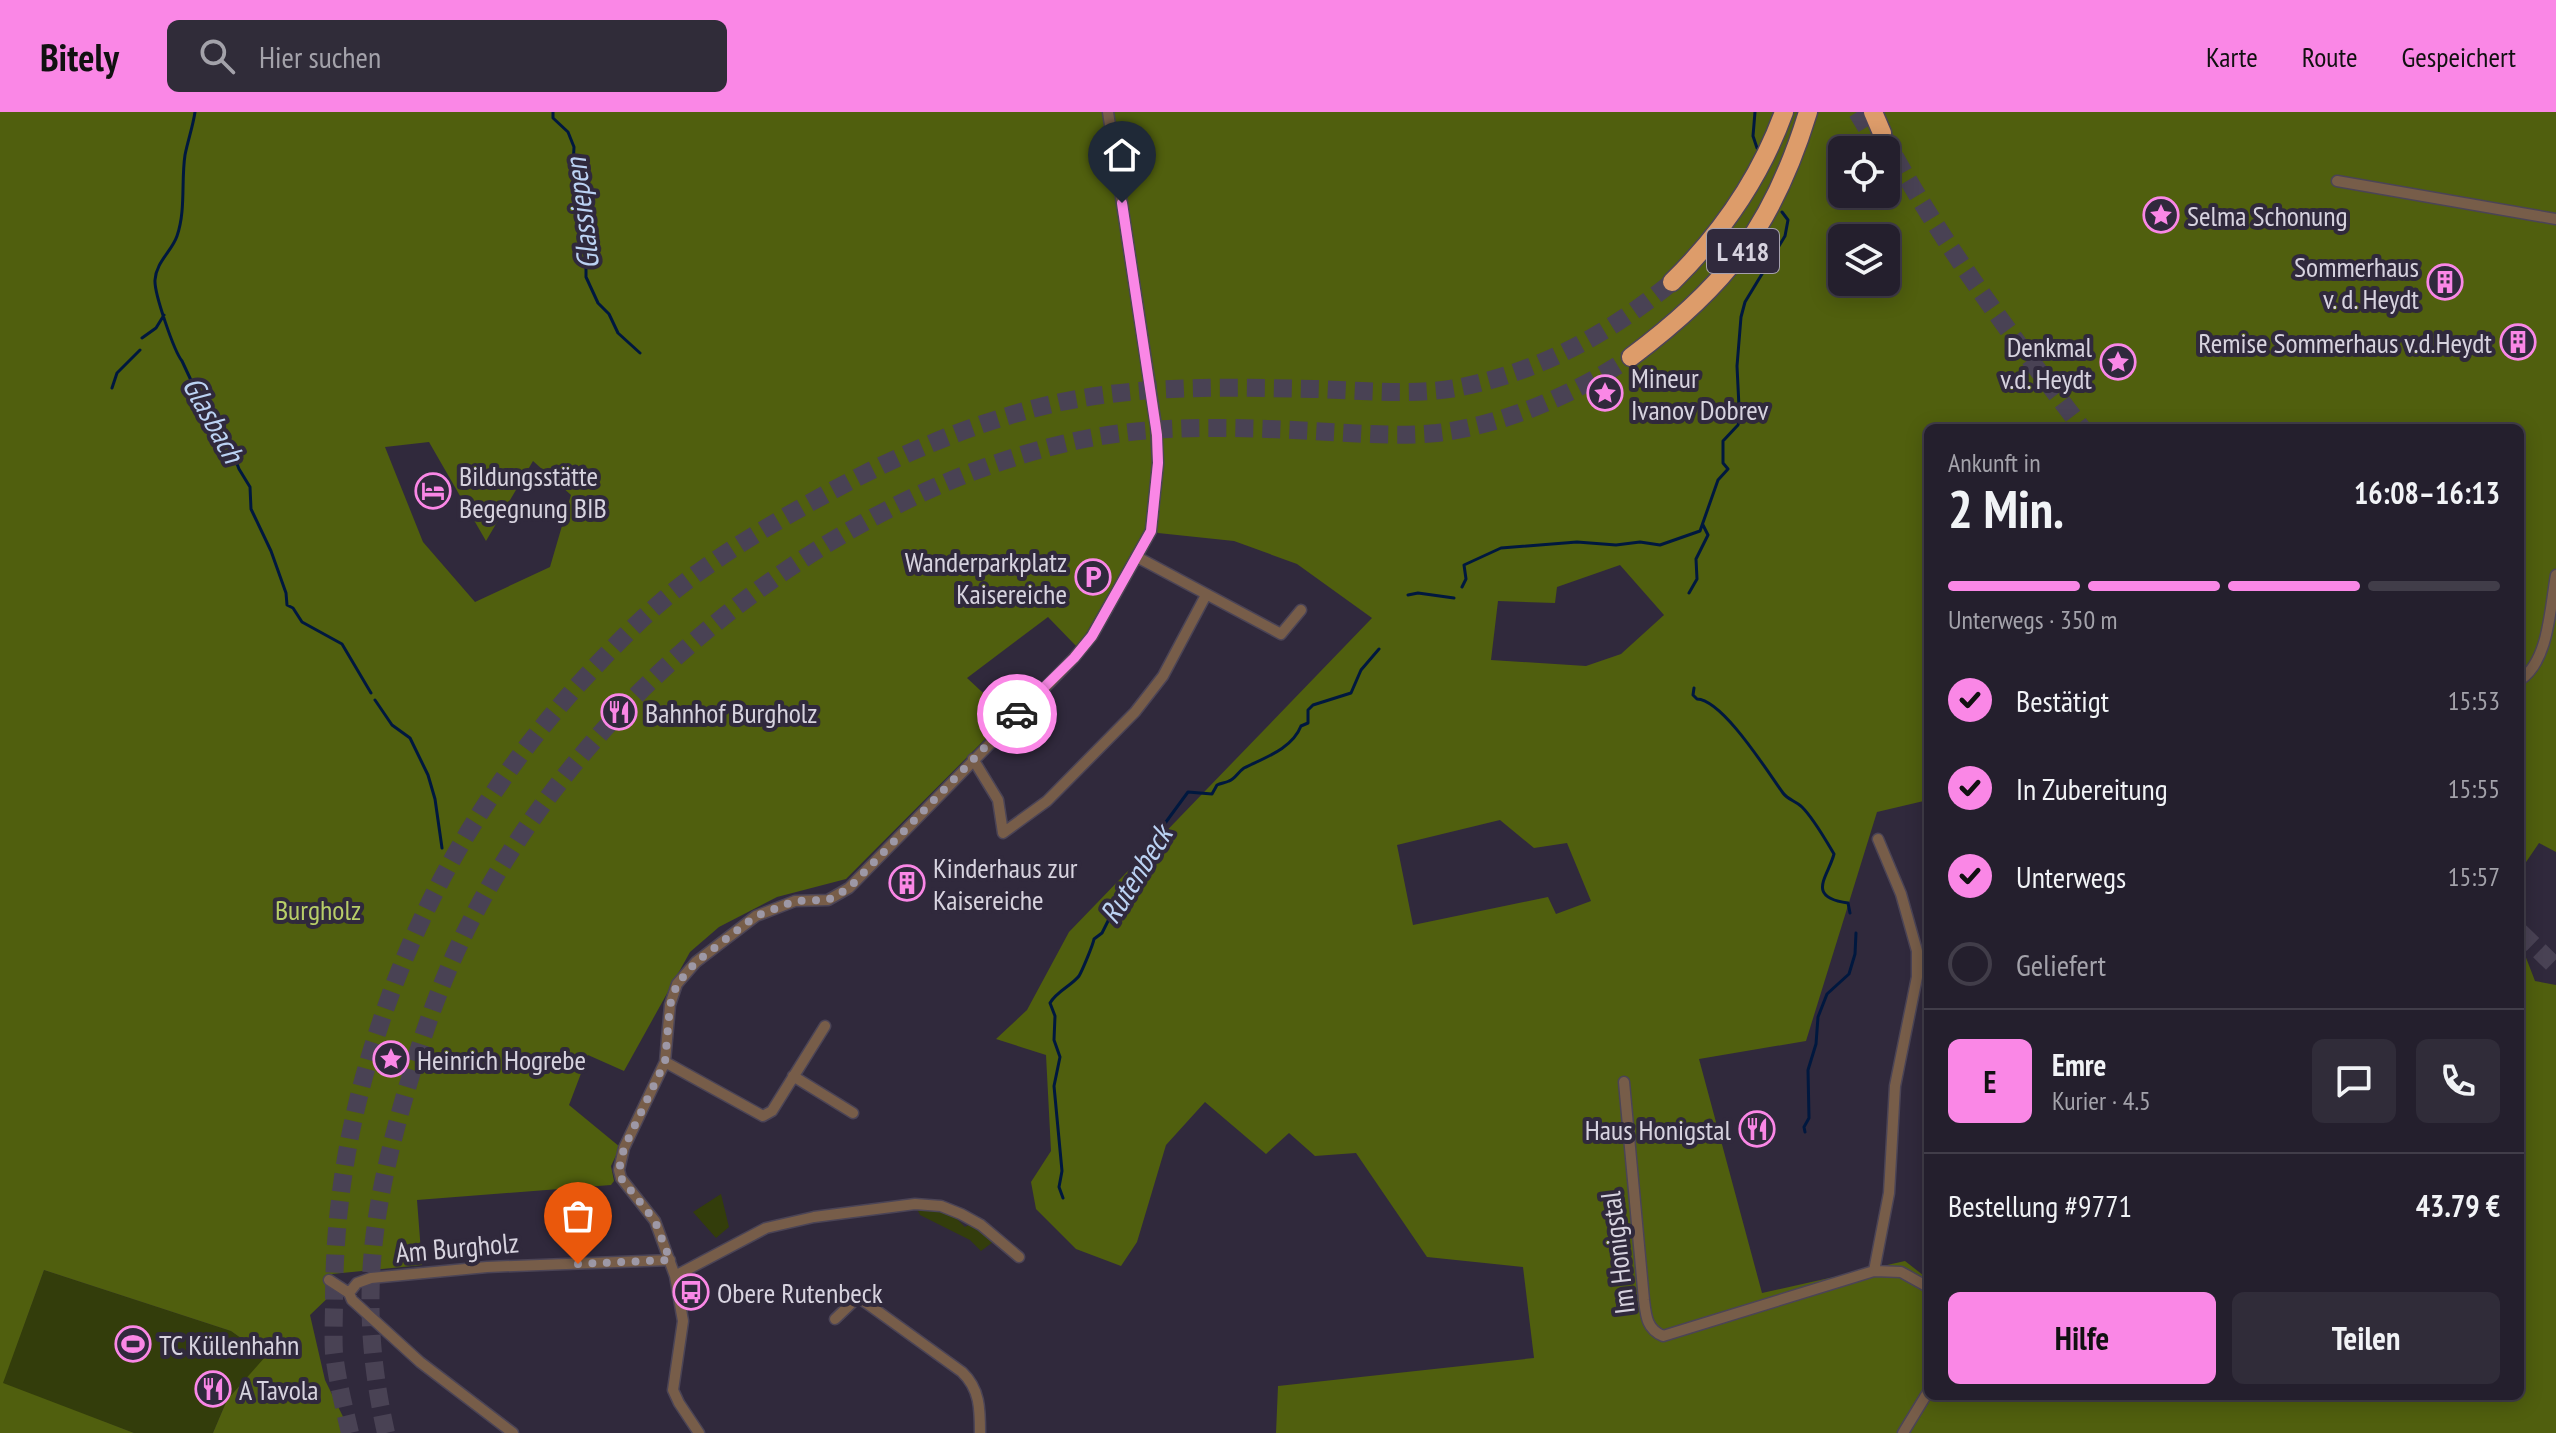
<!DOCTYPE html>
<html lang="de">
<meta charset="utf-8">
<style>
body{margin:0;font-family:"PT Sans Narrow",sans-serif;background:#302c39;color:#f1f3f6;height:100vh;display:flex;flex-direction:column;font-size:30px;white-space:nowrap}
*{box-sizing:border-box;margin:0}
p{font-size:26px;color:#a3a2aa}
.icon{flex:none;width:44px;height:44px;fill:none;stroke:currentColor;stroke-width:2;stroke-linecap:round;stroke-linejoin:round}
.map{position:relative;flex:1;overflow:hidden}
.details{position:absolute;left:1924px;top:312px;width:600px;height:976px;display:flex;flex-direction:column;background:#241f2d;border-radius:12px;box-shadow:0 4px 20px #0003,0 0 0 2px #413d49}
.details>*{flex:none}
.buttons{position:absolute;left:1828px;top:24px;display:grid;gap:16px}
.buttons a{display:grid;place-items:center;width:72px;height:72px;border-radius:12px;background:#241f2d;box-shadow:0 4px 20px #0003,0 0 0 2px #413d49;font-size:40px}
.pin{position:absolute;display:grid;place-items:center;width:68px;height:68px;color:#fff;margin:-82px -34px;border-radius:50% 50% 50% 0;rotate:-45deg;box-shadow:0 0 8px #0007}
.pin .icon{rotate:45deg}
.courier{position:absolute;display:grid;place-items:center;width:80px;height:80px;margin:-40px;border:6px solid #fa87e6;border-radius:50%;background:#fff;color:#222;box-shadow:0 2px 10px #0007}
.summary em{font-style:normal;font-weight:700}
.summary div{display:flex;flex-direction:column-reverse}
.summary{display:flex;align-items:center;justify-content:space-between;height:136px;padding:0 24px}
h1{font-size:52px;font-weight:700;line-height:60px}
.bar{display:grid;grid-template-columns:repeat(4,1fr);gap:12px 8px;align-content:center;height:96px;padding:0 24px}
.bar i{height:10px;border-radius:6px;background:#413d49}
.bar .on{background:#fa87e6}
.bar p{grid-column:span 4}
.line{display:flex;align-items:center;gap:20px;padding:0 24px;border-top:2px solid #413d49}
.line div{flex:1}
.round{display:grid;place-items:center;flex:none;width:84px;height:84px;border-radius:12px;background:#302c39}
ol{padding:0 24px;list-style:none}
li{display:flex;align-items:center;gap:24px;height:88px}
li p{margin-inline-start:auto}
li .icon{padding:8px;border-radius:50%;background:#fa87e6;color:#111;stroke-width:4}
li:last-child{color:#a3a2aa}
li i{width:44px;height:44px;border:4px solid #413d49;border-radius:50%}
.button{display:flex;gap:16px;margin-top:auto;padding:16px 24px}
.button a{flex:1;height:92px;border-radius:12px;background:#fa87e6;color:#111;font-size:32px;font-weight:700;line-height:92px;text-align:center}
.button a+a{background:#302c39;color:#f1f3f6}
header{display:flex;align-items:center;gap:48px;box-sizing:border-box;height:112px;padding:0 40px;background:#fa87e6;color:#111}
header strong{font-size:38px}
nav{display:flex;gap:44px;margin-inline-start:auto;font-size:28px}
.search{width:560px;height:72px;background:#302c39;display:flex;align-items:center;gap:20px;box-sizing:border-box;padding:0 28px;border-radius:12px;color:#a3a2aa;font-size:30px}
.map>svg:first-child{display:block}
</style>
<header>
<strong>Bitely</strong>
<div class="search"><svg class="icon" aria-label="search" viewBox="0 0 24 24"><circle cx="10" cy="10" r="6"/><path d="M15 15l6 6"/></svg>Hier suchen</div>
<nav><a>Karte</a><a>Route</a><a>Gespeichert</a></nav>
</header>
<div class="map">
<svg width="2556" height="1321" viewBox="0 0 2556 1321">
<rect width="100%" height="100%" fill="#30293c"/>
<path fill="#333d0b" d="M721,1082L729,1115L716,1126L693,1100Z
M919,1095L950,1100L965,1115L972,1111L993,1130L981,1139L970,1128L920,1103L917,1097Z
M44,1158L231,1219L267,1245L227,1288L213,1321H134L2,1272Z"/>
<path fill="#505f0e" fill-rule="evenodd" d="M0,0H2556V740L2539,731L2520,759V316H1928V688L1877,700L1806,929L1699,947L1762,1181L1905,1149L1928,1167V1284H2520V830L2535,869L2556,873V1321H1276L1278,1274L1534,1246L1523,1155L1427,1145L1356,1041L1315,1044L1289,1021L1266,1042L1205,990L1166,1033L1137,1130L1121,1154L1076,1137L1036,1097L1031,1070L1051,1039L1046,943L996,927L1027,898L1069,820L1372,506L1297,452L1234,429L1158,421L1148,412L1078,536L1048,505L967,566L1008,604L846,767L777,785L719,815L690,840L624,959L588,943L569,993L620,1035L611,1054L614,1069L611,1073L417,1088L422,1153L332,1162L335,1179L310,1203L325,1268L351,1321H213L227,1288L266,1244L231,1219L44,1158L3,1271L134,1321H0ZM1842,38H1886V82H1842ZM1842,126H1886V170H1842ZM429,330L486,429L533,349L571,383L550,455L475,490L423,430L385,335ZM1620,453L1664,503L1621,542L1586,554L1491,548L1498,489L1555,491L1557,475ZM1500,708L1534,736L1567,731L1591,789L1556,802L1548,785L1413,813L1397,733Z"/>
<g fill="none" stroke-linecap="round" stroke-linejoin="round">
<path stroke="#00183f" stroke-width="3" d="M195,0C193,14 188,28 185,43C181,69 186,98 177,124C172,139 156,150 155,168C154,181 174,239 182,249L203,294L226,323L239,357L250,375L251,397L271,439L286,481L287,493L293,496L302,510L342,532L371,581
M553,0V6L568,20L574,35L573,56L579,90L581,131L586,139V165L598,191L609,202L618,221L640,241
M1755,0L1753,24L1757,36
M142,226L156,216L164,203
M112,276L117,261L140,238
M1739,295L1737,254L1741,205L1745,190L1785,124L1788,108L1782,100
M1462,475L1466,467L1464,453L1501,436L1577,430L1616,433L1640,430L1660,433L1700,419L1718,368L1728,357L1723,351V329L1738,313L1740,304
M1689,481L1697,467L1696,447L1708,423L1703,413
M1408,483L1418,481L1454,486
M1694,576L1693,583L1697,587C1723,588 1767,659 1783,681C1788,688 1796,689 1802,695C1814,707 1825,727 1834,742C1828,765 1805,785 1848,791L1850,801
M375,588L392,613L410,626L428,663L435,687L442,736
M1805,1020L1804,1015L1809,1006L1808,958L1816,932L1818,905L1827,882L1849,862L1855,842L1856,821
M1063,1086L1059,1075L1062,1059L1054,974L1060,945L1054,928L1055,904L1050,891C1057,879 1071,874 1079,864C1082,859 1093,833 1094,827L1102,821L1122,781L1127,778V773L1139,761L1140,749L1155,731L1163,714L1188,680L1212,682L1217,673C1221,671 1225,671 1229,669C1235,667 1238,660 1244,656C1264,646 1292,637 1301,614L1308,611V598L1313,593L1351,581L1361,558L1379,537"/>
<path stroke="#494254" stroke-width="18" stroke-dasharray="18 9" stroke-linecap="butt" d="M1857,0L1880,38
M1882,21C1938,127 2010,222 2082,316
M2520,820L2556,855
M350,1321C344,1295 337,1268 334,1241C333,1225 334,1207 334,1191C334,1102 347,1016 374,931C417,794 482,680 578,573C612,536 648,498 688,468C732,435 778,408 826,382C899,342 979,308 1061,290C1144,273 1229,275 1314,277C1361,278 1410,284 1456,276C1537,261 1609,222 1672,170
M386,1321C358,1196 370,1105 405,983C420,931 437,880 460,831C570,596 821,385 1075,329C1153,312 1234,315 1313,319C1354,321 1396,325 1437,321C1504,313 1575,282 1631,245"/>
<defs>
<path id="street" d="M2337,69L2556,107
M1137,445L1281,522L1301,498
M2520,568C2549,549 2550,496 2556,463
M973,647L998,688L1003,721L1047,689L1135,600L1163,564L1206,483
M665,950L763,1004L772,999L825,914
M793,964L853,1001
M1624,970L1644,1188C1646,1205 1647,1217 1663,1224L1874,1159L1901,1160L1928,1175
M1874,1159L1889,1081L1895,974L1917,865V839L1901,782L1878,727
M675,1164L766,1116L814,1105L915,1092L941,1094L961,1102L981,1113L1019,1145
M329,1168L349,1181L352,1188L420,1250L513,1321
M349,1181L357,1171L371,1166L487,1155L670,1148
M835,1207L858,1185L962,1260C980,1277 980,1297 980,1321
M699,1321L679,1291L673,1278L683,1209L675,1164L655,1109L621,1066L619,1058L624,1036L665,950L670,893L677,872L696,850L756,804L795,789L828,788L849,776L1074,546L1092,524L1151,419L1158,351L1156,314L1108,0
M1903,1321L1928,1280"/>
<path id="highway" d="M1873,0L1882,21
M1672,170C1722,121 1760,66 1784,0
M1631,245C1726,174 1773,115 1808,0"/>
</defs>
<use href="#street" stroke="#4b4456" stroke-width="13"/>
<use href="#highway" stroke="#4b4456" stroke-width="21"/>
<use href="#street" stroke="#775d49" stroke-width="10"/>
<use href="#highway" stroke="#dd9c6a" stroke-width="18"/>
</g>
<g fill="none" stroke-linecap="round" stroke-linejoin="round">
<path stroke="#9d98a6" stroke-width="8" stroke-dasharray="0 14.4" d="M578,1152L670,1148L655,1109L621,1066L619,1058L624,1036L665,950L670,893L677,872L696,850L756,804L795,789L828,788L849,776L1017,602"/>
<path stroke="#fa87e6" stroke-width="10" d="M1017,602L1074,546L1092,524L1151,419L1158,351L1157,323L1122,91"/>
</g>
<defs>
<symbol id="sight-ring" viewBox="-11 -11 22 22"><circle r="9.5" fill="#30293c" stroke="#fa87e6" stroke-width="1.5"/><path d="M0-6L1.8-2.2L6-1.7L2.9 1.2L3.7 5.4L0 3.3L-3.7 5.4L-2.9 1.2L-6-1.7L-1.8-2.2Z" fill="#fa87e6"/></symbol>
<symbol id="building-ring" viewBox="-11 -11 22 22"><circle r="9.5" fill="#30293c" stroke="#fa87e6" stroke-width="1.5"/><path d="M-4-6H4V6H1V3H-1V6H-4ZM-2.5-4.3h1.7v1.8h-1.7ZM.8-4.3h1.7v1.8H.8ZM-2.5-1h1.7V.8h-1.7ZM.8-1h1.7V.8H.8Z" fill="#fa87e6"/></symbol>
<symbol id="hotel-ring" viewBox="-11 -11 22 22"><circle r="9.5" fill="#30293c" stroke="#fa87e6" stroke-width="1.5"/><path d="M-6-4.5h1.5V1H6V5H4.5V3h-9V5H-6ZM-4 0a1.8 1.8 0 1 1 3.6 0ZM.5 0V-2.5h3Q6-2.5 6 0Z" fill="#fa87e6"/></symbol>
<symbol id="parking-ring" viewBox="-11 -11 22 22"><circle r="9.5" fill="#30293c" stroke="#fa87e6" stroke-width="1.5"/><path d="M-3.5-5.5H1a3.5 3.5 0 0 1 0 7H-1V5.5H-3.5ZM-1-3.4V-.6H.8a1.4 1.4 0 0 0 0-2.8Z" fill="#fa87e6"/></symbol>
<symbol id="restaurant-ring" viewBox="-11 -11 22 22"><circle r="9.5" fill="#30293c" stroke="#fa87e6" stroke-width="1.5"/><path d="M-5-6h1v4h1v-4h1v4h1v-4h1v5L-1.5 .5V6h-2V.5L-5-1ZM5-6V6H3V1.5H1.5Q1.5-4 5-6Z" fill="#fa87e6"/></symbol>
<symbol id="bus-ring" viewBox="-11 -11 22 22"><circle r="9.5" fill="#30293c" stroke="#fa87e6" stroke-width="1.5"/><path d="M-5-6H5V4H4V6H2V4H-2V6H-4V4H-5ZM-3.5-4V0h7V-4ZM-3.5 1.2v1.5H-2V1.2ZM2 1.2v1.5H3.5V1.2Z" fill="#fa87e6"/></symbol>
<symbol id="stadium-ring" viewBox="-11 -11 22 22"><circle r="9.5" fill="#30293c" stroke="#fa87e6" stroke-width="1.5"/><path d="M0-5a6.5 5 0 1 0 0 10a6.5 5 0 1 0 0-10ZM-3.5-1.8h7v3.6h-7Z" fill="#fa87e6"/></symbol>
</defs>
<g fill-rule="evenodd">
<use href="#sight-ring" x="2141" y="83" width="40" height="40"/>
<use href="#building-ring" x="2425" y="150" width="40" height="40"/>
<use href="#building-ring" x="2498" y="210" width="40" height="40"/>
<use href="#sight-ring" x="2098" y="230" width="40" height="40"/>
<use href="#sight-ring" x="1585" y="261" width="40" height="40"/>
<use href="#hotel-ring" x="413" y="359" width="40" height="40"/>
<use href="#parking-ring" x="1073" y="445" width="40" height="40"/>
<use href="#restaurant-ring" x="599" y="580" width="40" height="40"/>
<use href="#building-ring" x="887" y="751" width="40" height="40"/>
<use href="#sight-ring" x="371" y="927" width="40" height="40"/>
<use href="#restaurant-ring" x="1737" y="997" width="40" height="40"/>
<use href="#bus-ring" x="671" y="1160" width="40" height="40"/>
<use href="#stadium-ring" x="113" y="1212" width="40" height="40"/>
<use href="#restaurant-ring" x="193" y="1257" width="40" height="40"/>
</g>
<g text-anchor="middle" dominant-baseline="central" stroke-width="8" stroke-linejoin="round" paint-order="stroke">
<rect fill="#30293c" stroke="#a5a0ae" stroke-width="2" x="1707" y="117" width="72" height="44" rx="6"/>
<g font-size="26" font-weight="bold" fill="#d7d3df">
<text x="1743" y="139">L 418</text>
</g>
<g font-size="28" fill="#d7d3df" stroke="#30293c" text-anchor="start">
<text x="2187" y="103">Selma Schonung</text>
<text x="2419" y="154" text-anchor="end">Sommerhaus<tspan x="2419" dy="32">v. d. Heydt</tspan></text>
<text x="2492" y="230" text-anchor="end">Remise Sommerhaus v.d.Heydt</text>
<text x="2092" y="234" text-anchor="end">Denkmal<tspan x="2092" dy="32">v.d. Heydt</tspan></text>
<text x="1631" y="265">Mineur<tspan x="1631" dy="32">Ivanov Dobrev</tspan></text>
<text x="459" y="363">Bildungsstätte<tspan x="459" dy="32">Begegnung BIB</tspan></text>
<text x="1067" y="449" text-anchor="end">Wanderparkplatz<tspan x="1067" dy="32">Kaisereiche</tspan></text>
<text x="645" y="600">Bahnhof Burgholz</text>
<text x="933" y="755">Kinderhaus zur<tspan x="933" dy="32">Kaisereiche</tspan></text>
<text x="417" y="947">Heinrich Hogrebe</text>
<text x="1731" y="1017" text-anchor="end">Haus Honigstal</text>
<text x="717" y="1180">Obere Rutenbeck</text>
<text x="159" y="1232">TC Küllenhahn</text>
<text x="239" y="1277">A Tavola</text>
</g>
<g font-size="28" fill="#b7ce68" stroke="#30293c">
<text x="318" y="797">Burgholz</text>
</g>
<g font-size="28" fill="#d7d3df" stroke="#30293c">
<text transform="translate(457 1135) rotate(-5)">Am Burgholz</text>
<text transform="translate(1617 1141) rotate(-97)">Im Honigstal</text>
</g>
<g font-size="30" font-style="italic" fill="#bbd2f3" stroke="#30293c">
<text transform="translate(581 102) rotate(-97)">Glassiepen</text>
<text transform="translate(214 307) rotate(61)">Glasbach</text>
<text transform="translate(1135 762) rotate(-58)">Rutenbeck</text>
</g>
</g>
</svg>
<div class="buttons">
<a><svg class="icon" aria-label="locate" viewBox="0 0 24 24"><circle cx="12" cy="12" r="6"/><path d="M12 2v4M12 18v4M2 12h4M18 12h4"/></svg></a>
<a><svg class="icon" aria-label="layers" viewBox="0 0 24 24"><path d="M12 4l9 5-9 5-9-5zM3 14l9 5 9-5"/></svg></a>
</div>
<div class="pin" style="left:578px;top:1152px;background:#ea580c"><svg class="icon" aria-label="bag" viewBox="0 0 24 24"><path d="M5 8h14l-1 12H6zM9 8a3 3 0 0 1 6 0"/></svg></div>
<div class="pin" style="left:1122px;top:91px;background:#1f2937"><svg class="icon" aria-label="home" viewBox="0 0 24 24"><path d="M3 11l9-7 9 7M6 9v11h12V9"/></svg></div>
<div class="courier" style="left:1017px;top:602px"><svg class="icon" aria-label="car" viewBox="0 0 24 24"><path d="M5 17H2v-5l4-1 3-4h7l3 4 3 1v5h-3M9 17h6M6 11h13"/><circle cx="7" cy="17" r="2"/><circle cx="17" cy="17" r="2"/></svg></div>
<section class="details">
<div class="summary"><div><h1>2 Min.</h1><p>Ankunft in</p></div><em>16:08–16:13</em></div>
<div class="bar"><i class="on"></i><i class="on"></i><i class="on"></i><i></i><p>Unterwegs · 350 m</p></div>
<ol>
<li><svg class="icon" aria-label="check" viewBox="0 0 24 24"><path d="M5 12l5 5 9-10"/></svg>Bestätigt<p>15:53</p></li>
<li><svg class="icon" aria-label="check" viewBox="0 0 24 24"><path d="M5 12l5 5 9-10"/></svg>In Zubereitung<p>15:55</p></li>
<li><svg class="icon" aria-label="check" viewBox="0 0 24 24"><path d="M5 12l5 5 9-10"/></svg>Unterwegs<p>15:57</p></li>
<li><i></i>Geliefert</li>
</ol>
<div class="line" style="height:144px"><b class="round" style="background:#fa87e6;color:#111">E</b><div><b>Emre</b><p>Kurier · 4.5</p></div><a class="round"><svg class="icon" aria-label="chat" viewBox="0 0 24 24"><path d="M4 5h16v11H9l-5 4z"/></svg></a><a class="round"><svg class="icon" aria-label="phone" viewBox="0 0 24 24"><path d="M5 4h4l2 5-3 2q2 4 5 5l2-3 5 2v4C11 20 4 13 5 4z"/></svg></a></div>
<div class="line" style="height:104px"><div>Bestellung #9771</div><b>43.79 €</b></div>
<div class="button"><a>Hilfe</a><a>Teilen</a></div>
</section>
</div>
